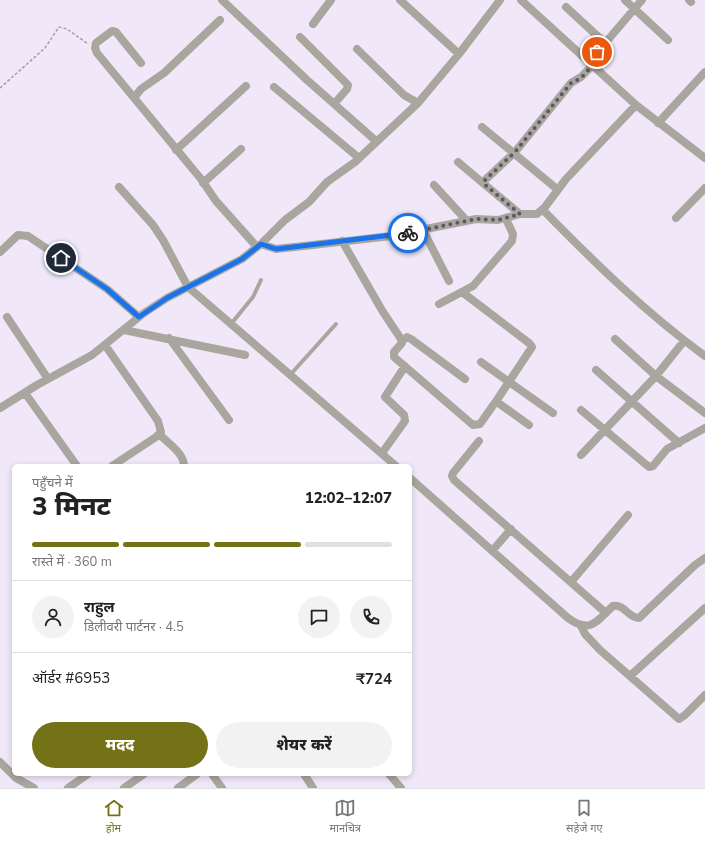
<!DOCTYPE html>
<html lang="hi">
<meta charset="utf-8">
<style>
body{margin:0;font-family:"Nunito Sans","Noto Sans Devanagari",sans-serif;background:#f2f2f2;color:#222;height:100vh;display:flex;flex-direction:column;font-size:15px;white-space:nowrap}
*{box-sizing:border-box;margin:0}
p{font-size:13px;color:#767676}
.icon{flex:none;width:22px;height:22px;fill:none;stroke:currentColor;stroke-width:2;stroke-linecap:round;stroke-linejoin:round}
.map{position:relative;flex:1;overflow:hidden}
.panel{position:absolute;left:12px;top:464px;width:400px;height:312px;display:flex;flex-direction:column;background:#fff;border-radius:6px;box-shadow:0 2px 6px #0003}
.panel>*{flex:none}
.pin{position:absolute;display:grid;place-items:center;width:34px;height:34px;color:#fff;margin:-17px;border:2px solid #fff;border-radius:50%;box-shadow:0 1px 4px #0007}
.courier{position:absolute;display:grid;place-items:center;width:40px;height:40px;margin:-20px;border:3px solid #1a73e8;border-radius:50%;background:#fff;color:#222;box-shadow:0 1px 5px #0007}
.headline em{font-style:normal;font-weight:800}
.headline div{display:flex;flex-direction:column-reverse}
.headline{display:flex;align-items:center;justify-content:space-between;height:68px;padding:0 20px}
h1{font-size:26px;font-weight:800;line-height:30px}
.bar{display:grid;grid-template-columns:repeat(4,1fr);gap:6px 4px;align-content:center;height:48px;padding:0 20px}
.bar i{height:5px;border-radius:3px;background:#e0e0e0}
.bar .selected{background:#747216}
.bar p{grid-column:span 4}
.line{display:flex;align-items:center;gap:10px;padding:0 20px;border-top:1px solid #e0e0e0}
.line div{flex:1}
.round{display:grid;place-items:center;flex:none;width:42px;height:42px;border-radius:21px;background:#f2f2f2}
.button{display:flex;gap:8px;margin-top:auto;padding:8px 20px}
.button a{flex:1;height:46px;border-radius:24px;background:#747216;color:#fff;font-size:16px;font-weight:800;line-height:46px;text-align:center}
.button a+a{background:#f2f2f2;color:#222}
.dock{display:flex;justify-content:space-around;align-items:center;height:56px;border-top:1px solid #e0e0e0;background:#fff;font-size:11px;color:#767676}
.dock a{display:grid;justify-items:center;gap:2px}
.dock .selected{color:#747216}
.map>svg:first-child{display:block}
</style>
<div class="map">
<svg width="705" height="788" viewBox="0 0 705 788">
<rect width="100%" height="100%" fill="#f0e8f9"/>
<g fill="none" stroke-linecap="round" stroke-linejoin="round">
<path stroke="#a39daa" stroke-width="1.5" stroke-dasharray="3 2" stroke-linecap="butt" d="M0,88L45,48L59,27L67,29L88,44"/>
<path stroke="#a9a69f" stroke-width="4" d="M231,324L253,297L261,280
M290,375L336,324"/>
<path stroke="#a9a69f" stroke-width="8" d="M222,0L307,80L376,141
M400,0L459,54
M521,0L636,105L705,158
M625,0L668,40
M689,0L691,2
M566,7L605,43
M313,24L331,0
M300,37L348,85L347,89L334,104
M357,49L404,95L418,103
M589,62L642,0
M141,63L116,32L112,31L96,43L95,48L97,53L201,179L216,201L257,247
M274,87L359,158
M134,98L141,89L164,73L220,20
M658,123L705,72
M482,127L557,189
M176,150L246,86
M458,162L484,184
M203,183L241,149
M434,185L467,221
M119,187L153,225L163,240L188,287L396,466
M543,210C594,262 646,313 705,356
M520,214L484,184V181L515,152L571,83L581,77L593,65
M676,218L705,188
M423,230L449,281
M342,241L383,312L401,339L402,343L394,352V357L473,425L480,424L494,404L497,402L529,425
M261,244L276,249L304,246L391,236L476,219L498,220L520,214H537L545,207L566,179L636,105
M0,252L18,235L28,236L107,289L139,317
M462,292L529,343L532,347L495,403
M439,304L473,286L512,241L513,234L506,219
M7,317L48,379
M124,330L245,355
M169,338L229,420
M615,339L656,376L705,413
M402,341L407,337L411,339L465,379
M105,345L158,421L161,432L156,437L112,466
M481,362L553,413
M596,370L679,443
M25,393L77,466
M0,408L37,385L92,355L144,313L167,298L242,259L261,244L285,220L309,202L327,182L355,162L418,103L459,54L500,0
M581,410L649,467L653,466L667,449L705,428
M159,434C168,443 184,453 184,466
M479,441L453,473L452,476L454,480L606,613
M382,453L405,421L404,415L385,397L405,366
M581,455L656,376L684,341
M410,478L568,618C590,634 596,622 613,606C625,604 628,618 639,618L695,565L705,558
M492,551L511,529
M571,582L628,515
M581,626L585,634L600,650L679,719L685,715L705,695
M630,676L705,608
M0,762L16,778L34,788
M212,774L222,788
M304,774L313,788
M389,774L401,788
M68,788L88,774
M124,788L144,774
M178,788L197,774"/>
</g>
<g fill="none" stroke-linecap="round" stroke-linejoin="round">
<path stroke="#5d5862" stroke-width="4" stroke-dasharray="0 7.2" d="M408,233L476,219L498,220L520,214L484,184V181L515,152L571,83L581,78L593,65L589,62L597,52"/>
<path stroke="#1a73e8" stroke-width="5" d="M61,258L107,289L139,317L167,298L242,259L261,244L276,249L285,248L408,233"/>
</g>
</svg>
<div class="pin" style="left:597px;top:52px;background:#ea580c"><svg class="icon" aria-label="bag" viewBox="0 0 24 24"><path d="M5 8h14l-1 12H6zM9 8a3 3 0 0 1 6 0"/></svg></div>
<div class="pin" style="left:61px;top:258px;background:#1f2937"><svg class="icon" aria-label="home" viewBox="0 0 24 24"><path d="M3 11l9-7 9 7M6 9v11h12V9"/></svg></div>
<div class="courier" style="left:408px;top:233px"><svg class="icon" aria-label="bike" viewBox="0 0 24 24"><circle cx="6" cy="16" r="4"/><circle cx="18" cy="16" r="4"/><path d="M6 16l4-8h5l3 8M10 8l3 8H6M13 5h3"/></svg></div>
<section class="panel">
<div class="headline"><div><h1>3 मिनट</h1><p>पहुँचने में</p></div><em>12:02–12:07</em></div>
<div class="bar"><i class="selected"></i><i class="selected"></i><i class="selected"></i><i></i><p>रास्ते में · 360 m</p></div>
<div class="line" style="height:72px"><a class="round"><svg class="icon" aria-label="person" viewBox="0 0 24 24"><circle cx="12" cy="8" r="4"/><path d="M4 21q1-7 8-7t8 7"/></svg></a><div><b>राहुल</b><p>डिलीवरी पार्टनर · 4.5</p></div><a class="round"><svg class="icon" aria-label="chat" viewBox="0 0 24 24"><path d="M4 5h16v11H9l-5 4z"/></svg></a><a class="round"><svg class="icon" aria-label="phone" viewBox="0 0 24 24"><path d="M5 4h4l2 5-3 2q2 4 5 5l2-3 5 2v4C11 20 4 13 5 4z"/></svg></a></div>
<div class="line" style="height:52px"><div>ऑर्डर #6953</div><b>₹724</b></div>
<div class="button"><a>मदद</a><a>शेयर करें</a></div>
</section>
</div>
<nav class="dock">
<a class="selected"><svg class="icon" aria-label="home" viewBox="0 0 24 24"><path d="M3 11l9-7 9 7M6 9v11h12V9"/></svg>होम</a>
<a><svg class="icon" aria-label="map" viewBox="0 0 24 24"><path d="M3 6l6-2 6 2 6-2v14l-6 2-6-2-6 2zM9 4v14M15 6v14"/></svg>मानचित्र</a>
<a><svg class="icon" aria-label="saved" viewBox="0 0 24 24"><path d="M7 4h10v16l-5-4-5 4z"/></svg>सहेजे गए</a>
</nav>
